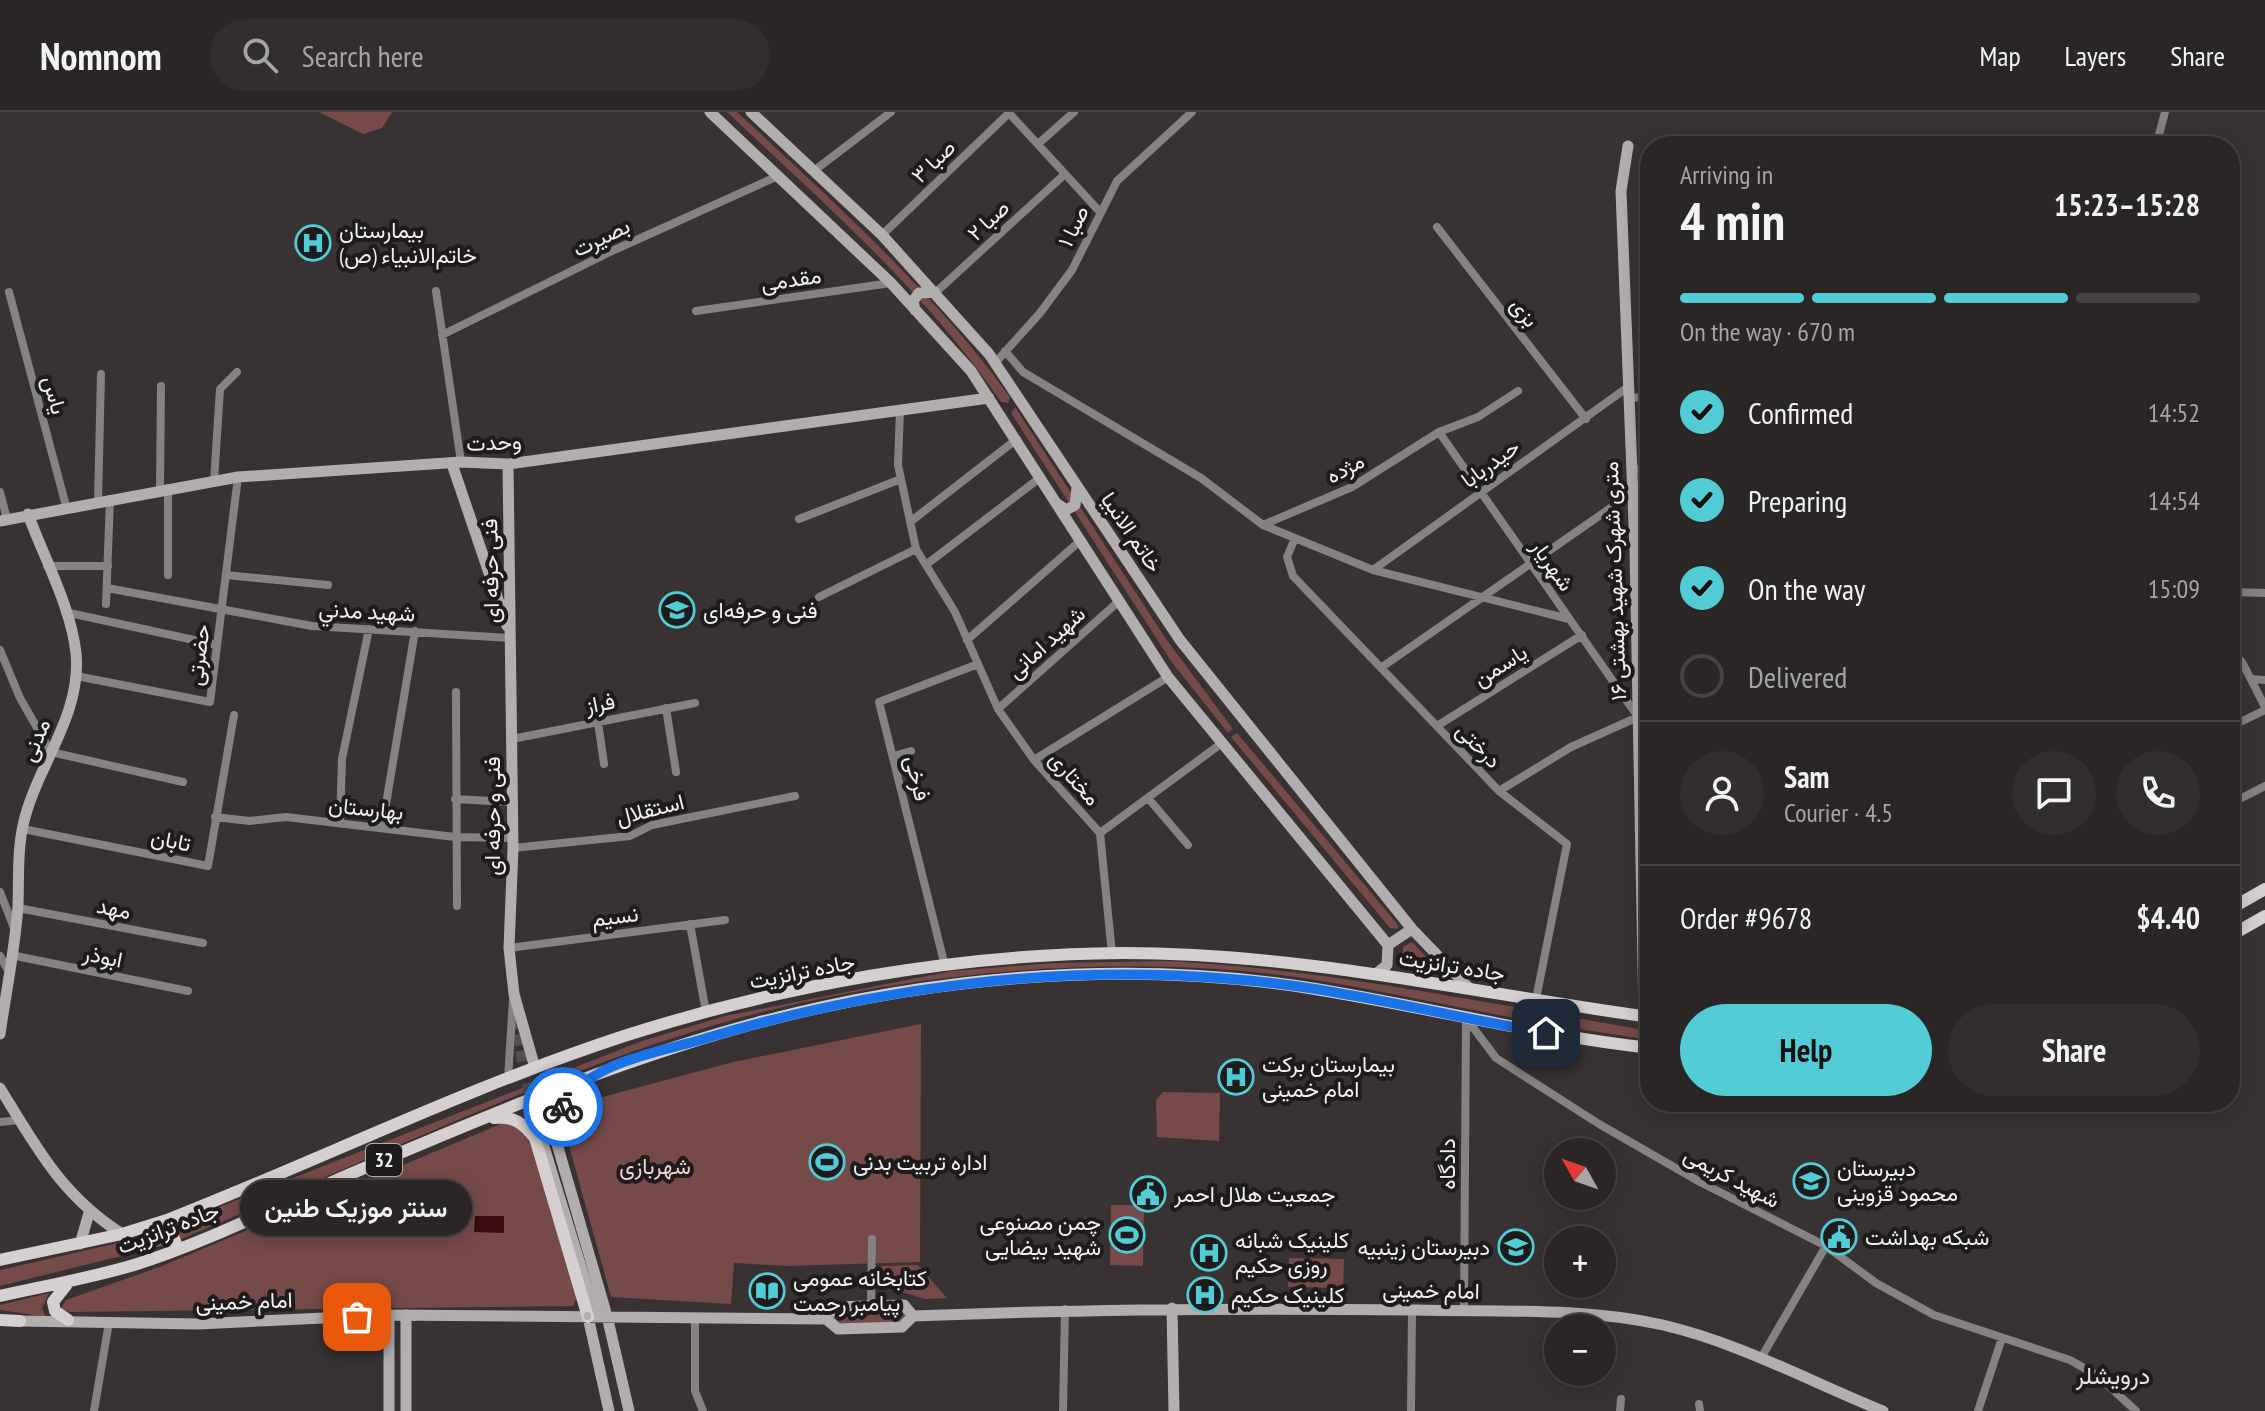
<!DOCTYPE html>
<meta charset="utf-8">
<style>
body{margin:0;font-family:"PT Sans Narrow",Vazirmatn,sans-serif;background:#322e2e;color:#f1f3f6;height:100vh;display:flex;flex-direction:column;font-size:30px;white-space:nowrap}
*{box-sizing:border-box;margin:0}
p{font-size:26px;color:#a5a5a7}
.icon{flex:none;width:44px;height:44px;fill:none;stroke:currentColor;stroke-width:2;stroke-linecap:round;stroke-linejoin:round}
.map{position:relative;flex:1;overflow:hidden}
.drawer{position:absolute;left:1640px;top:24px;width:600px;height:976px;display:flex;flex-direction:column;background:#2a2626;border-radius:32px;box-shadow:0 4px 20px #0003,0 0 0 2px #464343}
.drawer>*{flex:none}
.needle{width:52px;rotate:310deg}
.buttons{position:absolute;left:1544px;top:1026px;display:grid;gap:16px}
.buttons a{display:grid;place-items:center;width:72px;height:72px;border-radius:50%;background:#2a2626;box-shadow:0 4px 20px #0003,0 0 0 2px #464343;font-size:40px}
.pin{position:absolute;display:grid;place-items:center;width:68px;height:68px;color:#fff;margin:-34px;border-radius:16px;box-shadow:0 4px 12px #0006}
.courier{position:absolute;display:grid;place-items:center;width:80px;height:80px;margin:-40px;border:6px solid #1a73e8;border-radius:50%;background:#fff;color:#222;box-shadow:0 2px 10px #0007}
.bubble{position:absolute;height:56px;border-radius:28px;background:#2a2626;box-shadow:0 4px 20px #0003,0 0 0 2px #464343;font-size:26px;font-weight:600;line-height:56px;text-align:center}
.head em{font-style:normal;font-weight:600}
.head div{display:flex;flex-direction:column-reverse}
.head{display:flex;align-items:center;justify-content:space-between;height:136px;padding:0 40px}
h1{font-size:52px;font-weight:600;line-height:60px}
.bar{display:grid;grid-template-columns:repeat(4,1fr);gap:12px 8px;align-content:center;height:96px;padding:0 40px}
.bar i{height:10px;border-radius:6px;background:#464343}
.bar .selected{background:#51ccd4}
.bar p{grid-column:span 4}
.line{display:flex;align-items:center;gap:20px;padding:0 40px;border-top:2px solid #464343}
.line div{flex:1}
.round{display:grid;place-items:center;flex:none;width:84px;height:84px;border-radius:42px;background:#322e2e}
ol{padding:0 40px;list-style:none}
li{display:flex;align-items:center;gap:24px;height:88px}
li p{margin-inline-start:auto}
li .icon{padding:8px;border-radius:50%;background:#51ccd4;color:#111;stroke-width:4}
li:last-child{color:#a5a5a7}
li i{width:44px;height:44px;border:4px solid #464343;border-radius:50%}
.cta{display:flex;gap:16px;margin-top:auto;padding:16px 40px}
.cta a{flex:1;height:92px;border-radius:48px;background:#51ccd4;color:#111;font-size:32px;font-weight:600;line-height:92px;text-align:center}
.cta a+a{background:#322e2e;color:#f1f3f6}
header{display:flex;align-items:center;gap:48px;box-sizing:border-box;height:112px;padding:0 40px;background:#2a2626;border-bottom:2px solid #464343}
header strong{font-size:38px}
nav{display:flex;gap:44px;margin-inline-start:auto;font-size:28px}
.search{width:560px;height:72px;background:#322e2e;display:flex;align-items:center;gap:20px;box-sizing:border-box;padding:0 28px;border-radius:44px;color:#a5a5a7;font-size:30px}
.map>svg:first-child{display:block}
</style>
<header>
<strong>Nomnom</strong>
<div class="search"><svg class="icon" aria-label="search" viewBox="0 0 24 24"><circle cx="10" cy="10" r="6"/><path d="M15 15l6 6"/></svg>Search here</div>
<nav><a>Map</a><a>Layers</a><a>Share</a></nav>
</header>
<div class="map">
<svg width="2265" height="1299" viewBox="0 0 2265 1299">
<rect width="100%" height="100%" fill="#383332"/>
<path fill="#754a49" d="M319,0H392L382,16L363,22Z
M727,0H737C834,90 932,178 1010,285L1008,291L1001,290C925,179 824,91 727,0Z
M1015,295L1166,527L1233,617L1228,621L1171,549L1011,301Z
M1237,621L1398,813V817L1390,816L1231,625Z
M1412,830L1414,832L1431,850L1403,847V835Z
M1170,849C1332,858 1490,892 1650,919V928C1600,920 1549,913 1499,903C1413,887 1330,867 1243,859C1061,843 850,868 676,925C507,980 345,1059 181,1127L176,1112L642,929L725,904L952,859L1055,851Z
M921,912L920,1150L787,1154L734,1151L731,1192L611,1185L566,1023L573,993L733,950Z
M1163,980L1220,981L1219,1029L1157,1025L1156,988Z
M503,1011L514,1012L532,1030L577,1184L573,1194L69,1200L61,1196L66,1188L162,1154Z
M1111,1093H1144L1143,1154L1110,1153Z
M162,1121H170V1132L0,1174V1158Z
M1289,1146L1344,1147L1343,1176L1288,1175Z
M918,1153L947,1186L925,1187L876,1172L881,1154Z
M49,1181L42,1196L46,1205L0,1198V1193Z
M903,1196L910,1204L901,1213L832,1212L830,1200Z"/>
<path fill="#3a0c0f" d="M475,1104H504V1121L474,1120Z"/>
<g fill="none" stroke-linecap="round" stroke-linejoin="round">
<path stroke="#544f4e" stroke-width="11" stroke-dasharray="11 5.5" stroke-linecap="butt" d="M517,906L523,955L538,1015"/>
<path stroke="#858282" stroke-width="8" d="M1008,0L1100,100
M1038,32L1074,0
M2156,34L2165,0
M815,58L891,0
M1437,115L1586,307
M882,123L1009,1
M436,179L461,350
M9,180L66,394
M935,181L1065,62
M696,199L891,171
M442,223L612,139L778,64
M1005,239L1023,260L1201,366L1263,413L1373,458L1569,507
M995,251L1040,201L1072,158L1117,69L1192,0
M1628,286L1650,285
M900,297L898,353L916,437L955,500L998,597L1034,648L1100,721L1112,842
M1439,320L1638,605L1571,635L1499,679
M1631,357H1650
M214,369L220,277L237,260
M160,378L161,274
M0,380L7,407
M98,389L101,262
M799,407L901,367
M910,410L1017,327
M1263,413L1352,375L1439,320L1478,305L1518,279
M1295,426L1287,445L1293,464L1499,679L1567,732L1536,887
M1635,437H1650
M927,452L1041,365
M47,454H108
M1373,458L1628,275
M168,463V376
M226,463L328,473
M107,476L312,514L511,526
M2230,480L2265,481
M819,485L916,437
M106,492L110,387
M65,500L217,533
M1636,509H1650
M967,528L1080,429
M0,538L20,586L51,640L183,670
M2230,538L2242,550L2265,595
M1382,555L1632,381
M2230,557L2242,550
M76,564L210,590L238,365
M2252,567L2265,568
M456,580L457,794
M666,596L676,660
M998,597L1118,490
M598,610L604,652
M1437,614L1582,523
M2230,615L2265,598
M512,627L695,591
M894,644L911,639
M1034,648L1168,565
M1148,686L1188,733
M455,687L512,690
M2230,692L2265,674
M215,705L250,709L286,705L455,725L513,726
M340,711L342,647L369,517
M382,716L415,519
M23,717L208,754L234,603
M1100,721L1222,631
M513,736L630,724L652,713L795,684
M0,780L14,816
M18,796L203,831
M690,812L706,900
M509,836L725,808
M11,843L188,879
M0,844L9,860
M945,854L879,590L978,552
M1466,906L1496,946L1599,1012L1700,1070L1826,1134L1876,1171L1934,1203L2070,1248L2098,1264L2136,1299
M508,967L513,887
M0,1010L20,1008
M871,1194L872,1127
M1464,1199L1466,908
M695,1205V1279L703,1299
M1761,1246L1826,1134
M1699,1292L1700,1299
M94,1299L109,1210
M1063,1299L1065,1197
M1411,1299L1412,1198
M1620,1299L1621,1287
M1978,1299L2002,1226"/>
<path stroke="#b2aead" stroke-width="11" d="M710,0L891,171L971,259L1168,565L1388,833L1387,853L1377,861
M751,0L882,123L989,242L1180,528L1412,817L1468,875
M1628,34L1621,79L1635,437L1644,904
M915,198L913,189L919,181L935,180
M452,352L507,514
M508,352L513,736L509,836L514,882L535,956
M1059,393L1066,398L1075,393L1077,375
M0,409L238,365L461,350L508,352L989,286
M1388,833L1412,817
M0,922C6,880 15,837 18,794C19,766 17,737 24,709C38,652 82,603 76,541C71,495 44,446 28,402
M590,966C568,986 554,1001 557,1032L607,1204L629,1299
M0,976C36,1035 62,1084 122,1122
M538,1015L596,1204
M80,1132L89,1101
M904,1193L913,1204L902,1215L838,1217L826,1207L834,1195Z
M1172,1196L1174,1299
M389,1203V1299
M913,1204C1081,1197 1248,1196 1416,1198C1498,1200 1583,1195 1663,1213C1740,1231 1811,1270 1883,1299
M588,1205L609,1299
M20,1209L198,1212L389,1203L826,1207
M406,1299V1203"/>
<path stroke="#d5cfcf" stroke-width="12" d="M2230,797L2265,777
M2230,824L2265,804
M494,1006C514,1004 523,1011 535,1026L588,1205
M167,1108L178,1137
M0,1148L122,1122L167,1108C320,1048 468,975 624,924C783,873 956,842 1123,841C1302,841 1474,881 1650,905
M67,1172L53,1190L55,1199L68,1208
M0,1184C45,1174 90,1166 134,1153C207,1130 277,1094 348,1063C477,1008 606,953 742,915C922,865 1118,847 1303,875C1419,893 1533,923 1650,936
M0,1208L20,1209"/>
</g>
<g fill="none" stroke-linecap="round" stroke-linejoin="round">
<path stroke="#b2adad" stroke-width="8" stroke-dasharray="0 14.4" d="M357,1205L607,1204L557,1032V1005L563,995"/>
<path stroke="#1a73e8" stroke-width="10" d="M563,995C587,951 655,941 700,928C871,876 1052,852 1231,867C1337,875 1441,903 1546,921"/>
</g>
<defs>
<symbol id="hospital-ring" viewBox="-11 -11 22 22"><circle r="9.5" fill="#1d1b1b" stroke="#51ccd4" stroke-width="1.5"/><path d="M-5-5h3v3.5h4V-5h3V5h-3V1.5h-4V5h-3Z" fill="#51ccd4"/></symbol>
<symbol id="university-ring" viewBox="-11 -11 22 22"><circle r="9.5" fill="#1d1b1b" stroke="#51ccd4" stroke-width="1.5"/><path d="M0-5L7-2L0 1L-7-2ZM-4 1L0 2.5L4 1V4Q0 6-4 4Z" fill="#51ccd4"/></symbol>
<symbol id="stadium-ring" viewBox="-11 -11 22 22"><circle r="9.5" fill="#1d1b1b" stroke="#51ccd4" stroke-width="1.5"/><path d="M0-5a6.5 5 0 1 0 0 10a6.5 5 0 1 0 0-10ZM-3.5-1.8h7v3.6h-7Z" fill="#51ccd4"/></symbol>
<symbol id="school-ring" viewBox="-11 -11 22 22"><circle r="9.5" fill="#1d1b1b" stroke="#51ccd4" stroke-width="1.5"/><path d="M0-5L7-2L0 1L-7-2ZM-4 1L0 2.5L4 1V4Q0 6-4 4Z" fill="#51ccd4"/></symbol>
<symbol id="civic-ring" viewBox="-11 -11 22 22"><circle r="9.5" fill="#1d1b1b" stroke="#51ccd4" stroke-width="1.5"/><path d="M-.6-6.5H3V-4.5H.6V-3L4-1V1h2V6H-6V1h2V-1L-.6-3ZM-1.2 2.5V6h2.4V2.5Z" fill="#51ccd4"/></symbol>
<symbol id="library-ring" viewBox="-11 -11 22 22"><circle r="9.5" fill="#1d1b1b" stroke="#51ccd4" stroke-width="1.5"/><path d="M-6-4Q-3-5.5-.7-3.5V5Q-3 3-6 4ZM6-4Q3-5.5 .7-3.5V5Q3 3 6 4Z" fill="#51ccd4"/></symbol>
</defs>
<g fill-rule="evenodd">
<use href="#hospital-ring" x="293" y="111" width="40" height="40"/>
<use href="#university-ring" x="657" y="478" width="40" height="40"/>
<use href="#hospital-ring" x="1216" y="945" width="40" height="40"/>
<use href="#stadium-ring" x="807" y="1030" width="40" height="40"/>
<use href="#school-ring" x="1791" y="1049" width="40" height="40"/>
<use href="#civic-ring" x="1128" y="1062" width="40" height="40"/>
<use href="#stadium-ring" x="1107" y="1103" width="40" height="40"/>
<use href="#civic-ring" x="1819" y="1105" width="40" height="40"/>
<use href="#school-ring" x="1496" y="1115" width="40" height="40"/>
<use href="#hospital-ring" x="1189" y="1121" width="40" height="40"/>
<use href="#library-ring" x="747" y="1159" width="40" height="40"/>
<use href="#hospital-ring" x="1185" y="1163" width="40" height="40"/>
</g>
<g text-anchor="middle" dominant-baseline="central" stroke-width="8" stroke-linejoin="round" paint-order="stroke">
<rect fill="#1d1b1b" stroke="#b3afaf" stroke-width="2" x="366" y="1032" width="36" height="32" rx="6"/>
<g font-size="20" font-weight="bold" fill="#f3efef">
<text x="384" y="1048">32</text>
</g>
<g font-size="22" fill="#f3efef" stroke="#1d1b1b">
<text transform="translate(933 49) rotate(-44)">صبا ۳</text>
<text transform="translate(988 108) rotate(-43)">صبا ۲</text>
<text transform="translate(1073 114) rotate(-64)">صبا ۱</text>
<text transform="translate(601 125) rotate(-26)">بصيرت</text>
<text transform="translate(791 167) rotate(-8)">مقدمی</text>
<text transform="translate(1525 200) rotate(52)">بزی</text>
<text transform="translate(55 283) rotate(75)">یاس</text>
<text transform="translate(494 330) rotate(-2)">وحدت</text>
<text transform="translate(1490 351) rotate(-36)">حیدربابا</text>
<text transform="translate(1345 356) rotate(-28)">مژده</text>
<text transform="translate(1132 420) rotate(56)">خاتم الانبیا</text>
<text transform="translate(1553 453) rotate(55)">شهریار</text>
<text transform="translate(490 459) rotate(-91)">فنی حرفه ای</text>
<text transform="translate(1614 469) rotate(-92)">۱۶ متری شهرک شهيد بهشتی</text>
<text transform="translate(367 499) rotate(3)">شهيد مدني</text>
<text transform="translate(1046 530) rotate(-42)">شهید امانی</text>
<text transform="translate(198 543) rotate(-83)">حضرتی</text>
<text transform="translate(1500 553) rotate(-32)">یاسمن</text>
<text transform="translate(600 591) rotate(-11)">فراز</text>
<text transform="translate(35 628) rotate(-67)">مدنی</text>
<text transform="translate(1479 633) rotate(46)">درختی</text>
<text transform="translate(918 666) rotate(76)">فرخی</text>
<text transform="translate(1075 666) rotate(48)">مختاری</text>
<text transform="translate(366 696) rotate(6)">بهارستان</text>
<text transform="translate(650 697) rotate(-14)">استقلال</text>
<text transform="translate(492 704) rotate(-90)">فنی و حرفه ای</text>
<text transform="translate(171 728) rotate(11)">تابان</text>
<text transform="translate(114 796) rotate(11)">مهد</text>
<text transform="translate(615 804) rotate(-7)">نسيم</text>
<text transform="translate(103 844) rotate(11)">ابوذر</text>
<text transform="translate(1452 853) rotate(9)">جاده ترانزیت</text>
<text transform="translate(802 859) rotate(-11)">جاده ترانزیت</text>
<text transform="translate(1447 1052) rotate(-90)">دادگاه</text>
<text transform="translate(1732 1065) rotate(28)">شهید کریمی</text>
<text transform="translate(168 1116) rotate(-21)">جاده ترانزیت</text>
<text transform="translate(1431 1178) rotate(1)">امام خمینی</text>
<text transform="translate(244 1189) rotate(-2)">امام خمینی</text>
</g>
<g font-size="22" fill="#f3efef" stroke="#1d1b1b" text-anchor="start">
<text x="339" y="118">بیمارستان<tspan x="339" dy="25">خاتم‌الانبیاء (ص)</tspan></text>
<text x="703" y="498">فنی و حرفه‌ای</text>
<text x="1262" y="952">بیمارستان برکت<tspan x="1262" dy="25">امام خمینی</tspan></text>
<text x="853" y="1050">اداره تربیت بدنی</text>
<text x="1837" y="1056">دبیرستان<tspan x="1837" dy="25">محمود قزوینی</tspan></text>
<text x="1174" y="1082">جمعیت هلال احمر</text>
<text x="1101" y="1110" text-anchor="end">چمن مصنوعی<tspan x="1101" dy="25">شهید بیضایی</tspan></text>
<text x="1865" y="1125">شبکه بهداشت</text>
<text x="1235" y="1128">کلینیک شبانه<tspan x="1235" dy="25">روزی حکیم</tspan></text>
<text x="1490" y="1135" text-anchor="end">دبیرستان زینبیه</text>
<text x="793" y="1166">کتابخانه عمومی<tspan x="793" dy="25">پیامبر رحمت</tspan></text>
<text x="1231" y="1183">کلینیک حکیم</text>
</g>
<g font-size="22" fill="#f5d1cf" stroke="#1d1b1b">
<text x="655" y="1054">شهربازی</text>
</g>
<g font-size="24" fill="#e9e2e1" stroke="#1d1b1b">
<text x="2113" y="1263">درویشلر</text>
</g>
</g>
</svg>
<div class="buttons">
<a><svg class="needle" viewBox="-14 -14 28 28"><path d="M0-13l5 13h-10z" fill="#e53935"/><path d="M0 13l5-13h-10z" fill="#a5a5a7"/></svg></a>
<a>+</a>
<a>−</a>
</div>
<div class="pin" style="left:357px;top:1205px;background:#ea580c"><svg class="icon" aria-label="bag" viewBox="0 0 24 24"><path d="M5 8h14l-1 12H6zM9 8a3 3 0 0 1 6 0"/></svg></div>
<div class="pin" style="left:1546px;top:921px;background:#1f2937"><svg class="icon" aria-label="home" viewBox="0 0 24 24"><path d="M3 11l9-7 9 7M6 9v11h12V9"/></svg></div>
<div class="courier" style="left:563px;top:995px"><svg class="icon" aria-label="bike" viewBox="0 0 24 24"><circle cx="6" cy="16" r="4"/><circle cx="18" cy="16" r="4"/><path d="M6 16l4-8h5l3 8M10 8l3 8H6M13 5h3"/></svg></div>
<div class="bubble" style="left:240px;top:1068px;width:232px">سنتر موزیک طنین</div>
<section class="drawer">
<div class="head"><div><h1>4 min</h1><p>Arriving in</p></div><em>15:23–15:28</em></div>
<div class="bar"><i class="selected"></i><i class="selected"></i><i class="selected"></i><i></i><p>On the way · 670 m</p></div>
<ol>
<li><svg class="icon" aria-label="check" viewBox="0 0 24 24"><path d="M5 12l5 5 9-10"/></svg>Confirmed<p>14:52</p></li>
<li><svg class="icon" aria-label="check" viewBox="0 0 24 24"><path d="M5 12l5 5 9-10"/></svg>Preparing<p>14:54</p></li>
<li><svg class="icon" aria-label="check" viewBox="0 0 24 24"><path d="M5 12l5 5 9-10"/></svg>On the way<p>15:09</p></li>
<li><i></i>Delivered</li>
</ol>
<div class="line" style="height:144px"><a class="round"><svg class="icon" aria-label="person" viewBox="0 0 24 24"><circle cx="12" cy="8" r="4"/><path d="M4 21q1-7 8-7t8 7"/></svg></a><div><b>Sam</b><p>Courier · 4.5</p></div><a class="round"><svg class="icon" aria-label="chat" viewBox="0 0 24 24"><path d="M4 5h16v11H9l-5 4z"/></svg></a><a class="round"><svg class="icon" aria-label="phone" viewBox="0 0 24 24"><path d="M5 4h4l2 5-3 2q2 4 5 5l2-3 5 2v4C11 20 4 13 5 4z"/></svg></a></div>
<div class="line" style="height:104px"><div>Order #9678</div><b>$4.40</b></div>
<div class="cta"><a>Help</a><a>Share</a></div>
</section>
</div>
